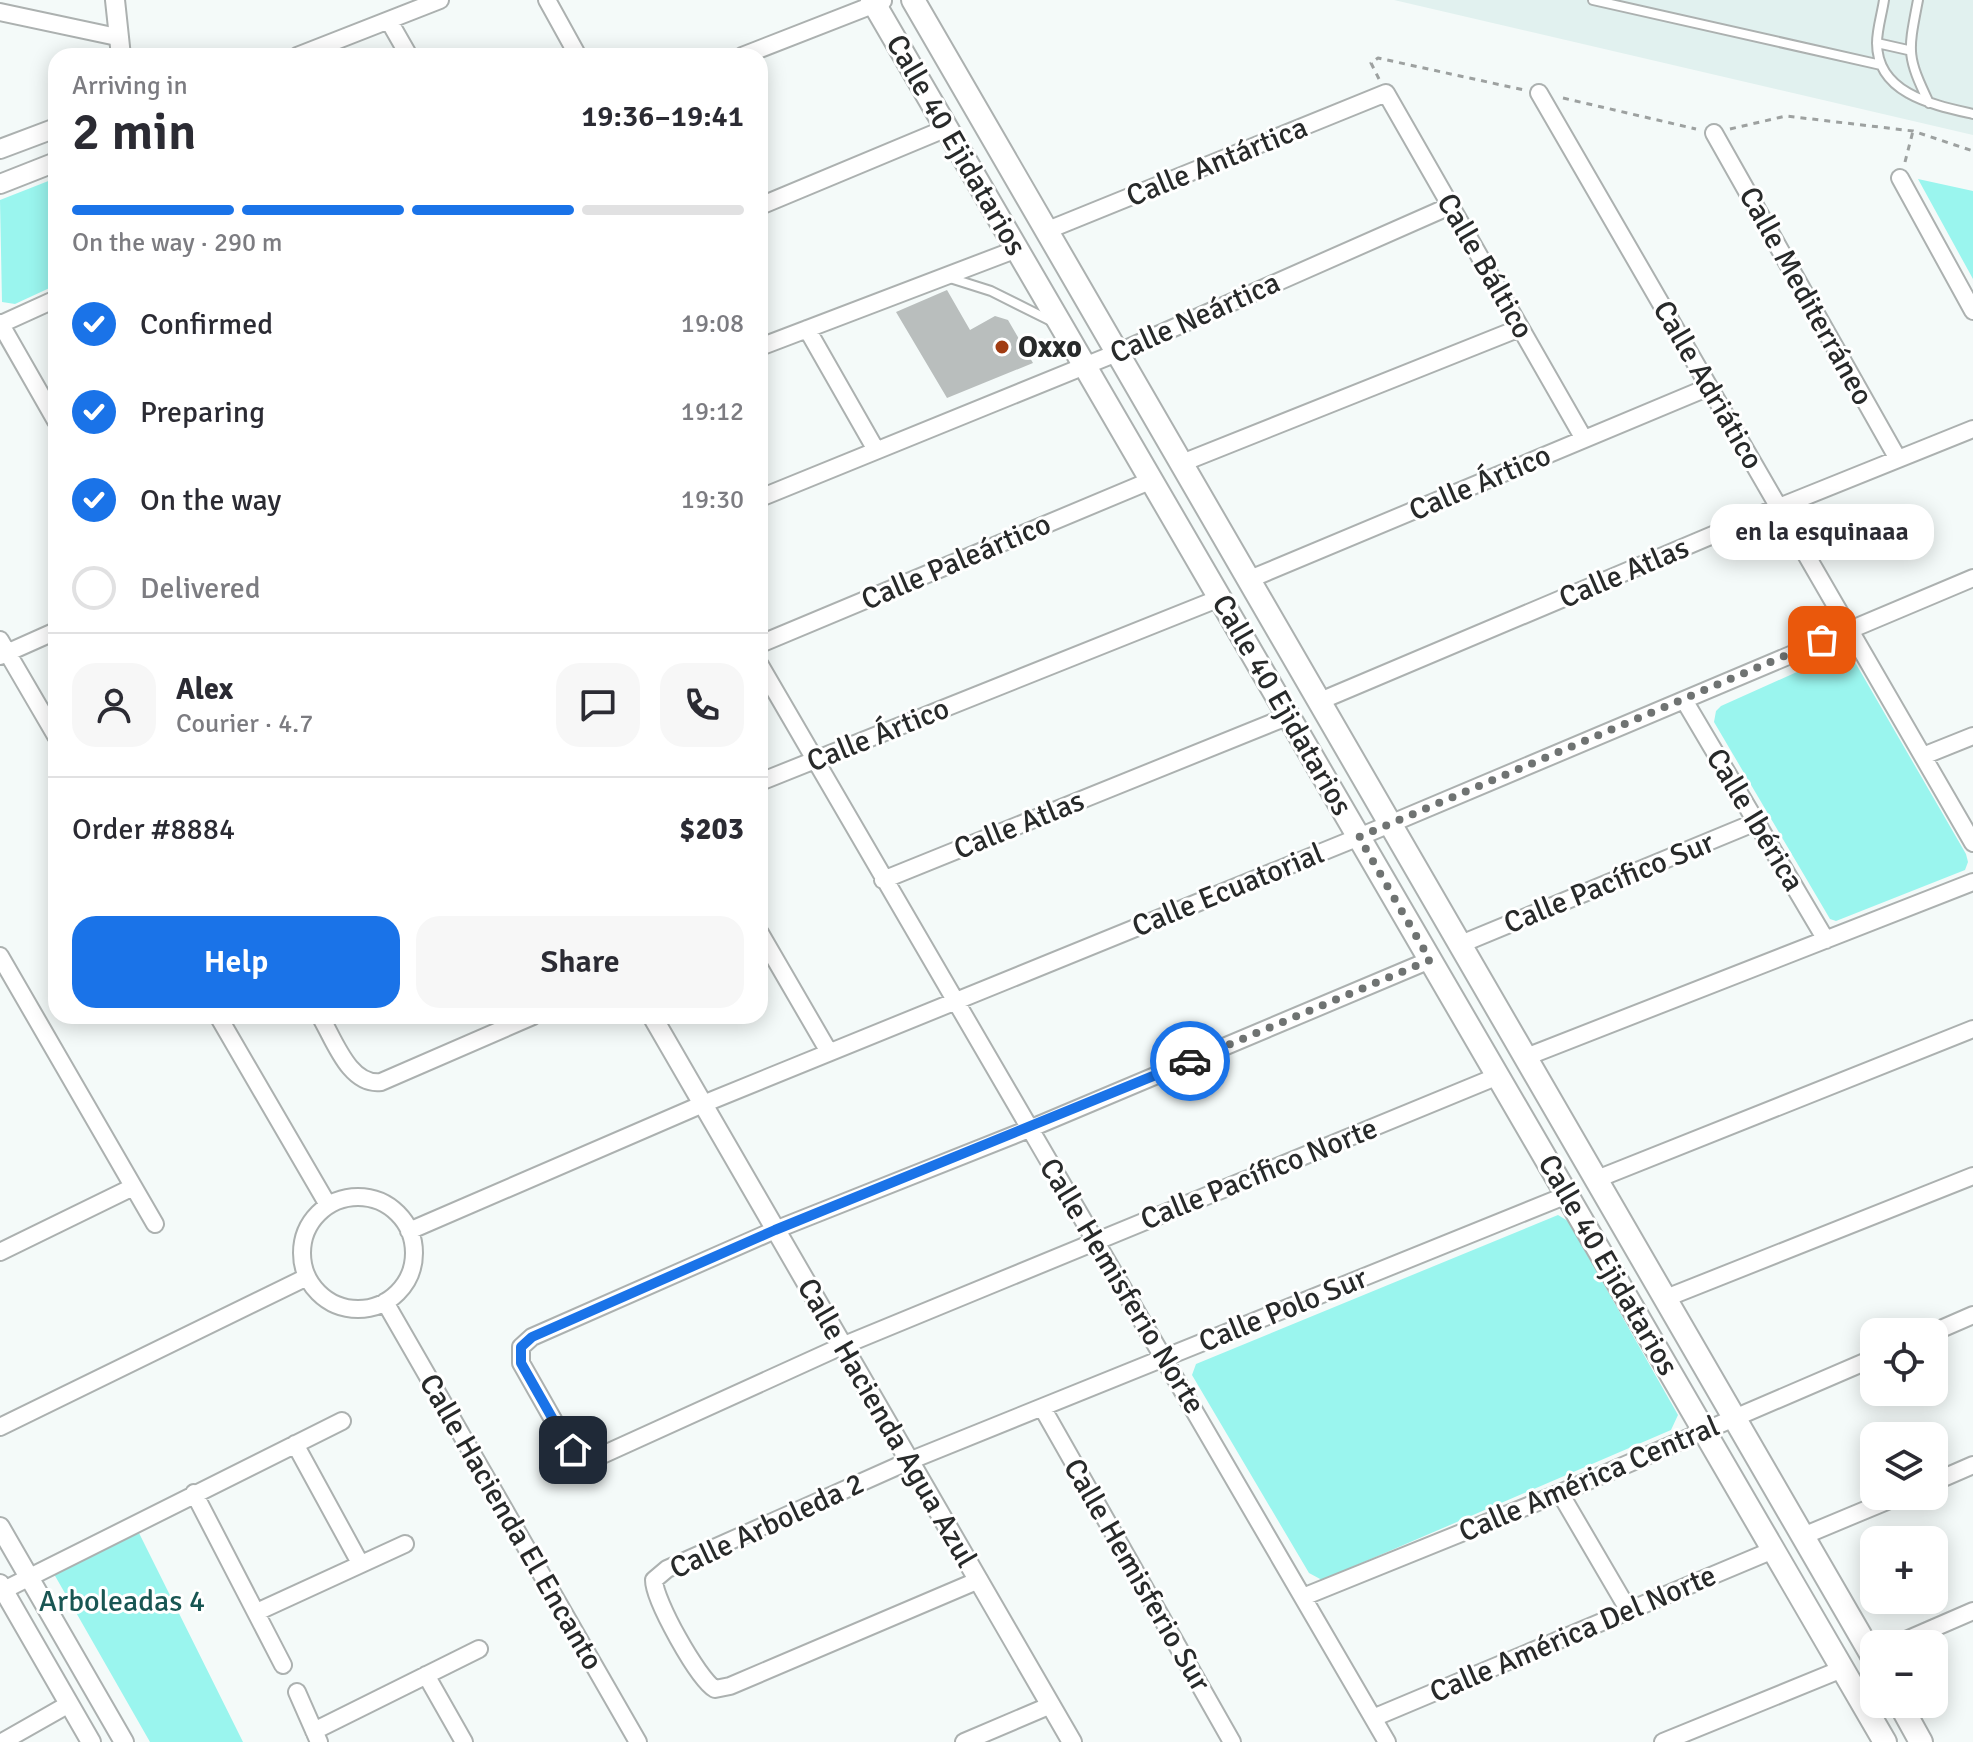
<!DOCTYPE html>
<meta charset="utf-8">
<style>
body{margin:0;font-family:Signika,sans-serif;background:#f7f7f7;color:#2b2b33;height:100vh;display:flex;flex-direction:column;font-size:30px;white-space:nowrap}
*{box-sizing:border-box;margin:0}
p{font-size:26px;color:#7c7c81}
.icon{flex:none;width:44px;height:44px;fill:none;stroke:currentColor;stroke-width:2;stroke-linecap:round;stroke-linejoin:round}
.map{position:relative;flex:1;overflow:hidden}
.panel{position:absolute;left:48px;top:48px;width:720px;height:976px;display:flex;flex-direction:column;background:#fff;border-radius:24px;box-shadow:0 4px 20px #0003}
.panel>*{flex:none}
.tools{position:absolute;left:1860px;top:1318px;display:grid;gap:16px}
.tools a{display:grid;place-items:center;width:88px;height:88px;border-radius:16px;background:#fff;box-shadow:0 4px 20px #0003;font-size:40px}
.pin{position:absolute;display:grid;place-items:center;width:68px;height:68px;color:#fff;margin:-34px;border-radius:16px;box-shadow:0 4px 12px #0006}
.courier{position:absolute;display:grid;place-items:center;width:80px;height:80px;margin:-40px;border:6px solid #1a73e8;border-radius:50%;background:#fff;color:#222;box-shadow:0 2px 10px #0007}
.bubble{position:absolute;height:56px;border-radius:24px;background:#fff;box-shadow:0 4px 20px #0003;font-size:26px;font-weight:600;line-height:56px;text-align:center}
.overview em{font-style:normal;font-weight:600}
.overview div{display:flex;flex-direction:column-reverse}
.overview{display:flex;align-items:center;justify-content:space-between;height:136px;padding:0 24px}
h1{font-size:52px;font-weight:600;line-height:60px}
.bar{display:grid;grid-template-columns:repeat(4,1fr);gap:12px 8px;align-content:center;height:96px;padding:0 24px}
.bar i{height:10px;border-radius:6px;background:#e1e1e2}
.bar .selected{background:#1a73e8}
.bar p{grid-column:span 4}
.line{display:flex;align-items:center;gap:20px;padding:0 24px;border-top:2px solid #e1e1e2}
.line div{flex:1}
.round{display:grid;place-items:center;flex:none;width:84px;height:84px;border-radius:24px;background:#f7f7f7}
ol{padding:0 24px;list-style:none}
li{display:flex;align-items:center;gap:24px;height:88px}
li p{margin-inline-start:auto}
li .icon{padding:8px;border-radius:50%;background:#1a73e8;color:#fff;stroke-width:4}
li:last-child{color:#7c7c81}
li i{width:44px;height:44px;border:4px solid #e1e1e2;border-radius:50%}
.button{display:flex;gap:16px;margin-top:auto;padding:16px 24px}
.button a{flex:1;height:92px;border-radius:24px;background:#1a73e8;color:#fff;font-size:32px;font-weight:600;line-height:92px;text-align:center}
.button a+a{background:#f7f7f7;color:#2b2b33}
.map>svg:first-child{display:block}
</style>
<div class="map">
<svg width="1973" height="1742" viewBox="0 0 1973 1742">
<rect width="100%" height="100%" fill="#f4faf9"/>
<path fill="#e1f1ef" d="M1394,0H1973V135Z"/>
<path fill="#9af5ee" d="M56,178V285L15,304L2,302L0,200Z
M1918,179L1973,191V279Z
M1837,654L1852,657L1966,854L1968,862L1965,870L1836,921L1830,919L1714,722L1716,711L1721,706Z
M1558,1215L1568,1221L1678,1415L1671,1430L1322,1580L1309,1573L1192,1375L1196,1364Z
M139,1533L243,1742H150L54,1574Z"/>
<path fill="#b9bebd" d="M947,290L970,330L995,316L1008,320L1033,363L947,398L896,312Z"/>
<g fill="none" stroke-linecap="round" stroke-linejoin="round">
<defs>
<path id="service" d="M1593,0L1881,65
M1884,0C1882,14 1877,29 1877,43C1877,94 1934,105 1973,114
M1918,0C1908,52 1906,55 1929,103
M1877,43L1908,50
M950,278L991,291L1051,321"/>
<path id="minor" d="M547,0L578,56
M0,12L117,37
M389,21L409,56
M297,56L440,0
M742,56L883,1
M1539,93L1973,843
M1714,133L1898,459
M1900,178L1973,311
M760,206L947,128
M1048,230L1386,93L1584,439
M0,323L56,421
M1,324L56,299
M807,329L876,450
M760,347L1017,249
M1182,463L1520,328
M760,498L1119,352L1450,206
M1250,579L1709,387
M0,640L56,736
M760,644L1152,480
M0,656L56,631
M760,665L1387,1742
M1684,700L1826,940
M1320,701L1779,507L1973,429
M1923,756L1973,736
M760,782L1220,598
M883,880L1289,716
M760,933L829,1052
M1461,944L1756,822
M0,956L155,1224
M1430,960L1029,1129L775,1230L532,1337L521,1347V1363L567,1444L581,1457L600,1456L842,1346L1498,1076
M218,1016L328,1205
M320,1016C334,1039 349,1086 381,1082L533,1016
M1526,1057L1973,882
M1597,1179L1973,1029
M302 1253a56 56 0 1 1 112 0a56 56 0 1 1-112 0Z
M409,1231L703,1104L1359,837L1973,578
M0,1252L133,1187
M1666,1298L1973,1176
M385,1302L638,1742
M1934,1332L1973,1315
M1043,1409L1232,1742
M0,1427L307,1277
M295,1444L360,1563
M1934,1482L1973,1465
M194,1493L283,1665
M1560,1493L1629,1611
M1803,1536L1899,1496
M979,1580L730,1686L715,1689C698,1679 654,1600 654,1580L667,1569L909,1461L1567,1195
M0,1592L342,1421
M1303,1597L1560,1493L1874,1358
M257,1612L405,1544
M1897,1644L1973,1611
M426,1675L464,1742
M297,1692L319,1742
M1373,1718L1773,1550
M314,1731L479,1649
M2,1742L69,1704
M964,1742L1051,1705
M1663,1742L1842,1669"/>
<path id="tertiary" d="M115,0L121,56
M0,149L56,128
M0,184L56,162
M652,1016L1072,1742
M0,1527L124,1742
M0,1584L91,1742"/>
<path id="secondary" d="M872,0L1885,1742
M913,0L1874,1659
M1900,1704L1921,1742"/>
</defs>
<use href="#service" stroke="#acb1b0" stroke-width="12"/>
<use href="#minor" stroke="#acb1b0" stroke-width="20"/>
<use href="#tertiary" stroke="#acb1b0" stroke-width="22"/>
<use href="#secondary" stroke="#acb1b0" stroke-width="26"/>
<path stroke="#9da1a0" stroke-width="3" stroke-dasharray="6 6" stroke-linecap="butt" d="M1379,79L1371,63L1378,58L1524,90
M1563,98L1696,129
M1730,129L1786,116L1913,131L1973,151
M1905,162L1913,131"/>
<use href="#service" stroke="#fff" stroke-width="8"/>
<use href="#minor" stroke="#fff" stroke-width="16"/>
<use href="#tertiary" stroke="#fff" stroke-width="18"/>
<use href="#secondary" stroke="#fff" stroke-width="22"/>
</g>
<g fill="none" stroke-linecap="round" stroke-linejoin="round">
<path stroke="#6f7372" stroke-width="8" stroke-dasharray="0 14.4" d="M1190,1061L1430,960L1359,837L1822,640"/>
<path stroke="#1a73e8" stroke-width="10" d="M573,1450L567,1444L521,1363V1347L532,1337L775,1230L1190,1061"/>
</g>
<circle fill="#a13c12" stroke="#fff" stroke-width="3" cx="1002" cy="347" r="8"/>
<g text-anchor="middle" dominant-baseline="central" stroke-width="6" stroke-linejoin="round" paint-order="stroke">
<g font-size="30" fill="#282a2a" stroke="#fff">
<text transform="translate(956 145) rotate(60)">Calle 40 Ejidatarios</text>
<text transform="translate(1217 162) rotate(-22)">Calle Antártica</text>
<text transform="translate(1485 266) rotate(60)">Calle Báltico</text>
<text transform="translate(1806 296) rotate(61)">Calle Mediterráneo</text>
<text transform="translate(1195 318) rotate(-24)">Calle Neártica</text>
<text transform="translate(1708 385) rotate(60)">Calle Adriático</text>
<text transform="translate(1480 483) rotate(-23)">Calle Ártico</text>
<text transform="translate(956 562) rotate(-23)">Calle Paleártico</text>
<text transform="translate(1624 573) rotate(-23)">Calle Atlas</text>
<text transform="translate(1282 705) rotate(60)">Calle 40 Ejidatarios</text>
<text transform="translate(878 735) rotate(-22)">Calle Ártico</text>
<text transform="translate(1755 820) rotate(59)">Calle Ibérica</text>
<text transform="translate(1019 825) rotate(-22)">Calle Atlas</text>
<text transform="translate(1609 883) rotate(-22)">Calle Pacífico Sur</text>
<text transform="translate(1228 890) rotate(-22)">Calle Ecuatorial</text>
<text transform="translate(1259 1174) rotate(-22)">Calle Pacífico Norte</text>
<text transform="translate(1608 1265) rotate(60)">Calle 40 Ejidatarios</text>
<text transform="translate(1122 1286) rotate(59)">Calle Hemisferio Norte</text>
<text transform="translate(1283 1310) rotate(-22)">Calle Polo Sur</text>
<text transform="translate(887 1423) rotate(60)">Calle Hacienda Agua Azul</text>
<text transform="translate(1589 1479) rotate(-23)">Calle América Central</text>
<text transform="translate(511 1522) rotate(60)">Calle Hacienda El Encanto</text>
<text transform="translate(767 1526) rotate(-25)">Calle Arboleda 2</text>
<text transform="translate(1137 1575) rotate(60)">Calle Hemisferio Sur</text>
<text transform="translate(1573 1634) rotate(-23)">Calle América Del Norte</text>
</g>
<g font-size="30" font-weight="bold" fill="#282a2a" stroke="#fff" text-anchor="start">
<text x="1018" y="347">Oxxo</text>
</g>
<g font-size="30" fill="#195653" stroke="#fff">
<text x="122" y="1601">Arboleadas 4</text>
</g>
</g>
</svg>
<div class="tools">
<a><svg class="icon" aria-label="locate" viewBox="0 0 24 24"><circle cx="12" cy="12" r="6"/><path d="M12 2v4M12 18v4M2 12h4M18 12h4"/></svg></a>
<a><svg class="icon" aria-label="layers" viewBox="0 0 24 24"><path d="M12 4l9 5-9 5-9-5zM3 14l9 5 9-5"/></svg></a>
<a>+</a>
<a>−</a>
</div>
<div class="pin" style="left:1822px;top:640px;background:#ea580c"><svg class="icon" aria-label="bag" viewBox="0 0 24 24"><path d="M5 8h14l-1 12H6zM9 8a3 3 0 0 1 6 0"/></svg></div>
<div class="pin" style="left:573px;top:1450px;background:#1f2937"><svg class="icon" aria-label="home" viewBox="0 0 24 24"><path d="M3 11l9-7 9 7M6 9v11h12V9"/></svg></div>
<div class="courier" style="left:1190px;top:1061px"><svg class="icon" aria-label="car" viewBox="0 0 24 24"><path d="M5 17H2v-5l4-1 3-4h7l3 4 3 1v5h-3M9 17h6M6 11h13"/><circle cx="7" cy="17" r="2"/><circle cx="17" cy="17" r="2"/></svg></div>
<div class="bubble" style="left:1710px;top:504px;width:224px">en la esquinaaa</div>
<section class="panel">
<div class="overview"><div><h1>2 min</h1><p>Arriving in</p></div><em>19:36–19:41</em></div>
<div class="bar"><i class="selected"></i><i class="selected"></i><i class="selected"></i><i></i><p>On the way · 290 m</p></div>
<ol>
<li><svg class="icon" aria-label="check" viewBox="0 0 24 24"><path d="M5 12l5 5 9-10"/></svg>Confirmed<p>19:08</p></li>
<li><svg class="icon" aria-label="check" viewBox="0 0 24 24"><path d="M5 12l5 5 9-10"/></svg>Preparing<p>19:12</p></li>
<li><svg class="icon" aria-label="check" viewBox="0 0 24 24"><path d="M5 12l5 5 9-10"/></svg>On the way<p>19:30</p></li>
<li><i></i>Delivered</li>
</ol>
<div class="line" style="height:144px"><a class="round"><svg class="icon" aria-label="person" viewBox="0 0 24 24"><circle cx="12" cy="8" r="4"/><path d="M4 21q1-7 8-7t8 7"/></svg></a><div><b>Alex</b><p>Courier · 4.7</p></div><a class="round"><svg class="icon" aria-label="chat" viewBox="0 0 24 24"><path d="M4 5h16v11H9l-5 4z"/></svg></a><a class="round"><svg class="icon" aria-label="phone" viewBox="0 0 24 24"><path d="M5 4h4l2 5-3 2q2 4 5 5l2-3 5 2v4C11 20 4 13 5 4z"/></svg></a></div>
<div class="line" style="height:104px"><div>Order #8884</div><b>$203</b></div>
<div class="button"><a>Help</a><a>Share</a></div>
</section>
</div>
